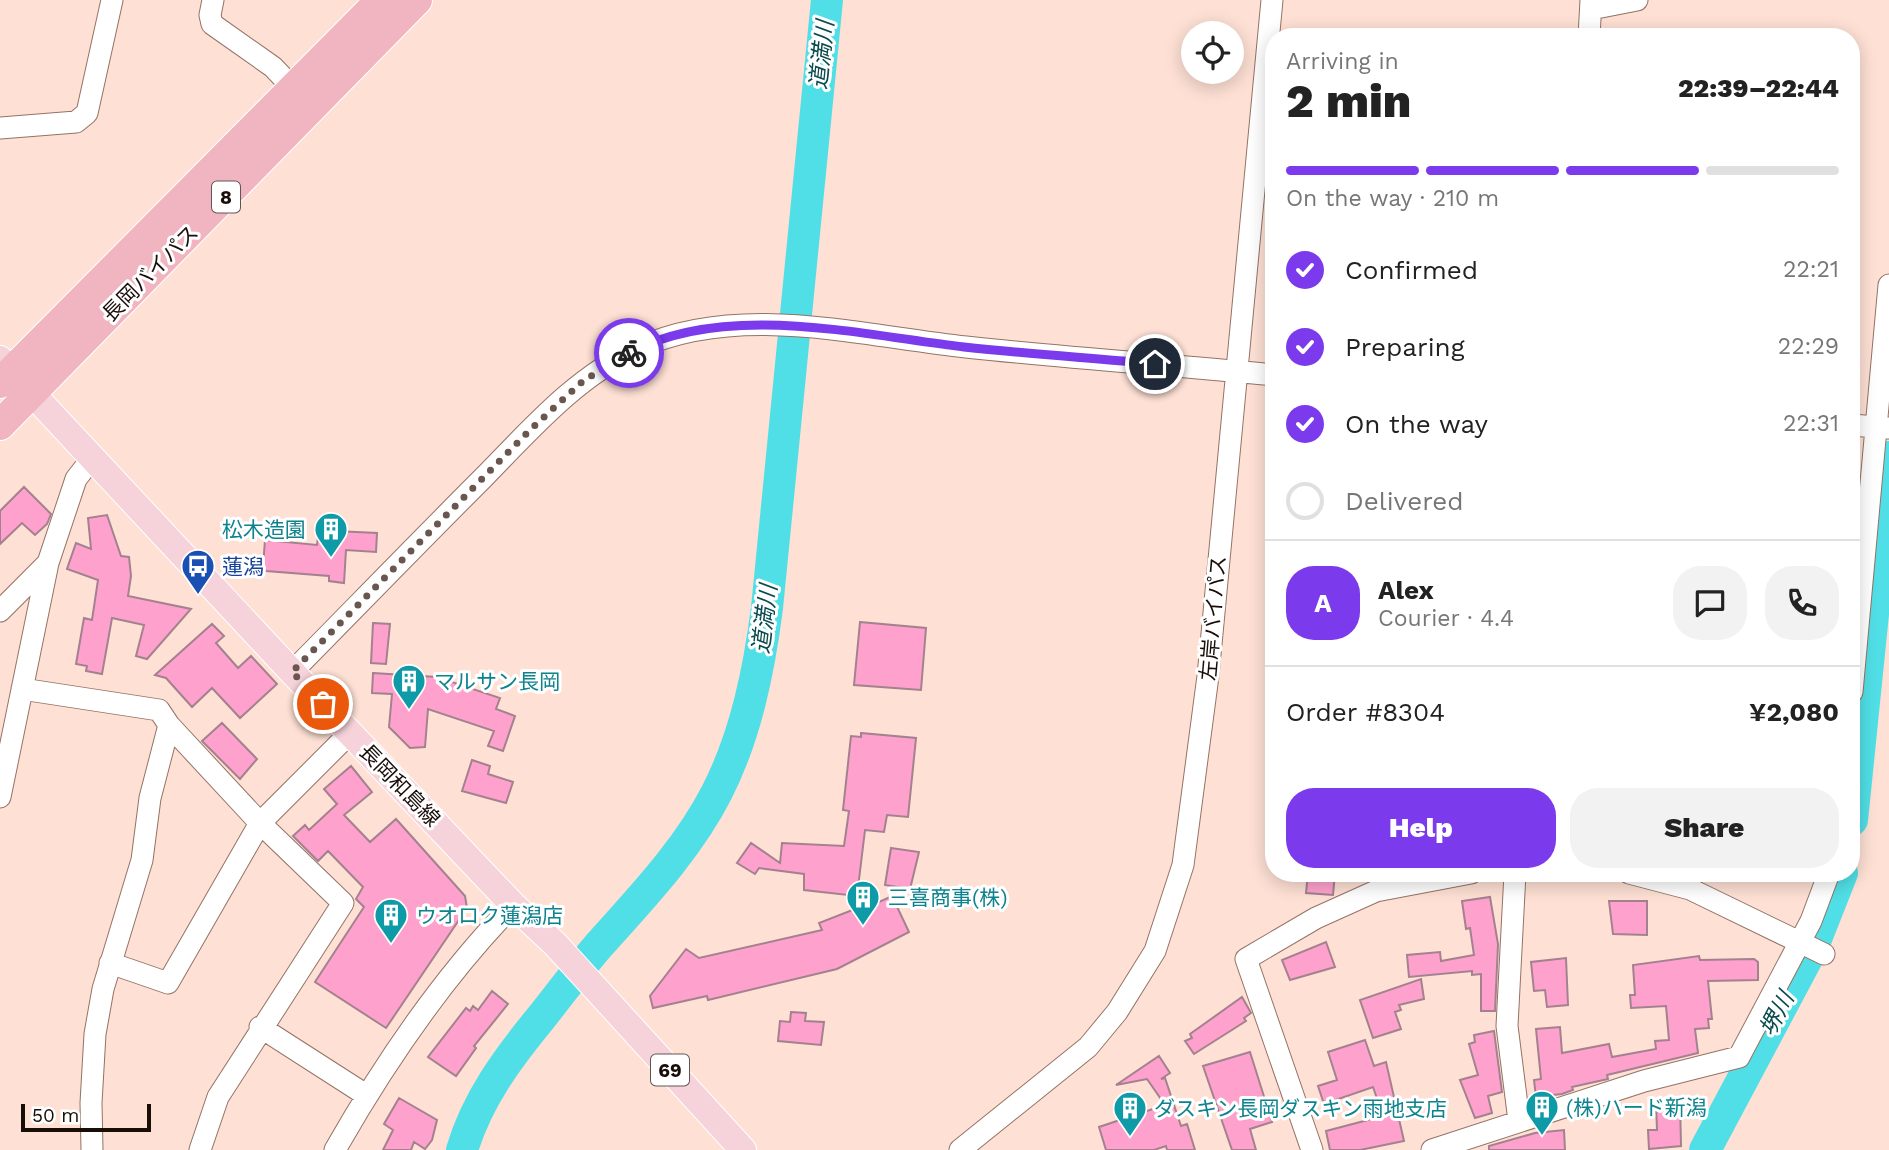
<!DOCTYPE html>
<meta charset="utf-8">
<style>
body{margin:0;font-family:"Work Sans","Noto Sans JP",sans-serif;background:#f2f2f2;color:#222;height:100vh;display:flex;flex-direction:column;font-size:26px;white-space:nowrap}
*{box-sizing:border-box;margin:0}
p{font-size:23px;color:#767676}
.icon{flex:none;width:38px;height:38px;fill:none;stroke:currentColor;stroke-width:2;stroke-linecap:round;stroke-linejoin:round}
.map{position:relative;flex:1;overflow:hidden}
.panel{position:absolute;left:1265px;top:28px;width:595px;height:854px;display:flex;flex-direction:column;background:#fff;border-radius:28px;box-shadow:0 4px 18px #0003}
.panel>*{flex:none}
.tools{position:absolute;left:1181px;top:21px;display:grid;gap:14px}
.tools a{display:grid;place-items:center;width:63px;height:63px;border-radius:50%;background:#fff;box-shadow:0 4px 18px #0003;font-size:35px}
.scale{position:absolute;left:21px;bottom:18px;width:130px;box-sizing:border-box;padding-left:7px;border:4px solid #190d08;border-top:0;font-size:19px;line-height:24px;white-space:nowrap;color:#190d08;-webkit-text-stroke:5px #fff;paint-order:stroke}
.pin{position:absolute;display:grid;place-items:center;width:60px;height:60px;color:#fff;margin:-30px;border:4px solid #fff;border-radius:50%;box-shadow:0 2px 7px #0007}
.courier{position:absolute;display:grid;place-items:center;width:70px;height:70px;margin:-35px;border:5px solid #7c3aed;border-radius:50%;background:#fff;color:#222;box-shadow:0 2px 9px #0007}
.overview em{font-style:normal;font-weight:800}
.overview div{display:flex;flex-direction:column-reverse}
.overview{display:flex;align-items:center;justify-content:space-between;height:119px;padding:0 21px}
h1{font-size:46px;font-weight:800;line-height:52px}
.bar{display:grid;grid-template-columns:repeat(4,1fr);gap:10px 7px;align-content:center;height:84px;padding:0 21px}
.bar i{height:9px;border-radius:5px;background:#e0e0e0}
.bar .active{background:#7c3aed}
.bar p{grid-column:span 4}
.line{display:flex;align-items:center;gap:18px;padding:0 21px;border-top:2px solid #e0e0e0}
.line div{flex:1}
.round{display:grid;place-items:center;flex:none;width:74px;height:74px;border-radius:28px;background:#f2f2f2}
ol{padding:0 21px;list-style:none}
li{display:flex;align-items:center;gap:21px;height:77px}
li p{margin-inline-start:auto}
li .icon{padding:7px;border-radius:50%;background:#7c3aed;color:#fff;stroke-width:4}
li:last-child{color:#767676}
li i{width:38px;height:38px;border:4px solid #e0e0e0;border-radius:50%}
.cta{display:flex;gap:14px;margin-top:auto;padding:14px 21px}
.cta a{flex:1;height:80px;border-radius:28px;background:#7c3aed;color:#fff;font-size:28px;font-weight:800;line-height:80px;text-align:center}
.cta a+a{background:#f2f2f2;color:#222}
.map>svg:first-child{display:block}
</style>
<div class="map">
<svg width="1889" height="1150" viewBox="0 0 1889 1150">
<rect width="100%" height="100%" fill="#fee0d4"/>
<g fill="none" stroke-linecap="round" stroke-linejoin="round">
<path stroke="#50dfe6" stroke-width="32" d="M1852,820L1889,457
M462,1150C477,1100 507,1059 540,1019C560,994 579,968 600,944C642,897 688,849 717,792C746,735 759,670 767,608L827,0
M1705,1150L1812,949L1842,873"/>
</g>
<path fill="#fea2cd" stroke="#a3818f" stroke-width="2" d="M24,487L51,514L47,524L35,535L22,523L0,544V511Z
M107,515L121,556L129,557L131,576L128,596L191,609L147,659L136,656L144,625L112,618L102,674L86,671L87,666L76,664L84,618L92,620L98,580L67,569L76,543L91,549L88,518Z
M335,531L377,533L376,552L346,550L344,583L329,581V576L266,571L263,567L265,540L317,545L318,537L334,538Z
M860,622L926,628L921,690L854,685Z
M373,623L390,624L386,664L371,663Z
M212,624L224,636L216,643L238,668L251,656L277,684L240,718L212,688L192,707L166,678L155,675Z
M373,673L437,677L500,698L496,709L515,716L503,751L488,746L494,731L428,709L425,747L410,748L389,727L392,694L372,693Z
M222,723L257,759L240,779L202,741Z
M861,733L916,738L908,817L887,815L884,832L865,830L857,896L804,890V874L759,868L755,874L737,863L751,843L780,863L782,843L844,846L849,811L843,810L851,736L861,737Z
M472,760L490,766L488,774L513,782L506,803L462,791Z
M351,766L372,792L344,815L370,842L396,819L465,896L467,908L386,1028L315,982L364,907L356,899L363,887L328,851L318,861L293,836L305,825L309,830L337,804L324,789Z
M891,848L919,852L910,889L885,885Z
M1308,873H1335L1333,895L1306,893Z
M892,896L909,932L837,969L708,1000L707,996L653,1008L650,996L686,949L699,958L822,930L819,923L855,909V913Z
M1490,897L1498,944L1495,1011H1481V974L1472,975V971L1409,977L1407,955L1440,952L1441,961L1474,955L1470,928L1466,929L1462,901Z
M1609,901H1647V935L1613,934Z
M1326,942L1335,967L1290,980L1282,960Z
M1699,956L1700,960L1754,959L1758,962V980L1708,981L1712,1019H1708L1709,1028L1695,1029L1698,1053L1607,1075L1608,1079L1572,1087L1573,1090L1562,1094L1536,1097L1534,1080L1541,1079L1536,1029L1560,1027L1562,1053L1609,1044L1612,1057L1656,1049L1655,1041L1669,1040L1666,1006L1631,1008L1630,995H1635L1633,965Z
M1566,958L1568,1005L1547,1007L1545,990L1534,991L1531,962Z
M1421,979L1424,999L1399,1005L1401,1010L1395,1012L1401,1029L1373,1038L1360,1000Z
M492,991L508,1004L474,1046L476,1048L456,1076L428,1057L466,1008L470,1011L473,1006L478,1010Z
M1242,997L1251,1013L1244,1018L1246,1021L1194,1054L1185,1041L1192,1038L1190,1034Z
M791,1012L806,1013L805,1021L824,1022L821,1045L778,1041L780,1021L790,1022Z
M1494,1031L1502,1092L1488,1096L1492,1113L1475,1118L1460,1080L1478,1075L1469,1044L1475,1042L1474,1035Z
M1365,1040L1374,1066L1386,1062L1404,1141L1360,1150H1330L1326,1131L1383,1116L1373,1087L1324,1104L1318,1086L1337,1080L1328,1052Z
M1250,1052L1272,1122L1250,1129L1256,1150H1232L1203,1066Z
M1159,1056L1170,1073L1161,1079L1165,1078L1181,1126L1187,1124L1195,1150H1167L1166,1146L1154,1150H1106L1099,1127L1165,1105L1147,1079L1116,1085Z
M399,1098L437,1120L432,1140L425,1149L414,1142L411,1150H383L393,1130L384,1124Z
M1680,1101L1681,1146L1649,1149L1648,1130H1657L1656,1102Z
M1564,1130L1565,1150H1489V1146L1535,1133Z"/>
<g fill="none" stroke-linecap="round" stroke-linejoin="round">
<defs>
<path id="minor" d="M213,0L210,15L212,24L273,67L294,89
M1591,9L1637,0
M1589,37L1591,0
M0,128L76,122L87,113L112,0
M1852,425L1888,428
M0,611L48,563
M292,672C356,607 420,541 485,476C531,429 578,375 639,348C740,302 861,336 966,347C1069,358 1172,365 1274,375
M22,689L159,710L169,725L260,823L343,903L218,1097L200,1150
M1852,692L1889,285
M0,797L48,563L76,479L93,457
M1515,873L1507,1026L1519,1121
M1629,873L1690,889L1824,954
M110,963L168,983L260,823L350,733
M260,1027L366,1095
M92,1150L91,1103L95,1034L103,989L142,860L150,798L169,725
M335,1150C385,1062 442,978 513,905
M960,1150L1088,1047L1117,1012L1155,951L1183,865L1208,676L1272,0
M1312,1150L1246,959L1316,918L1376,891L1471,873
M1432,1150L1644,1081L1739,1057L1811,921L1829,873"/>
<path id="major" d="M0,359L292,672L513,905L555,944L743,1150"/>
<path id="highway" d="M0,383L381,0
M0,425L417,0"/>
</defs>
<use href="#minor" stroke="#947365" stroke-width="23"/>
<use href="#major" stroke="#fff" stroke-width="28"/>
<use href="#highway" stroke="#fff" stroke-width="32"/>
<use href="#minor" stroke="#fff" stroke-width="21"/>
<use href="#major" stroke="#f6d3da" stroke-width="26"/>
<use href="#highway" stroke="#f0b5c1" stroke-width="30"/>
</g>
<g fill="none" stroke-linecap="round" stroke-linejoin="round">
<path stroke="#69574f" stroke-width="7" stroke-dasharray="0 12.6" d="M323,704L292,672L531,429L583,381L629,353"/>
<path stroke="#7c3aed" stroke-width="9" d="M629,353C726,301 861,335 964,347C1028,354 1092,358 1155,364"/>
</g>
<defs>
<symbol id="building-pin" viewBox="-11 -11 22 30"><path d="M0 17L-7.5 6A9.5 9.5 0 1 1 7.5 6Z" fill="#0f9aa8" stroke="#fff"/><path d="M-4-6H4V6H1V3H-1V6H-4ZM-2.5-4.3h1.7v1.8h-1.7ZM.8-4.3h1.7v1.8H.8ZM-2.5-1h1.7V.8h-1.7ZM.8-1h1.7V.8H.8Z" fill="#fff"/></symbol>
<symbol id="bus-pin" viewBox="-11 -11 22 30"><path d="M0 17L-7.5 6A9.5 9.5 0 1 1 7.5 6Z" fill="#1a4fb4" stroke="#fff"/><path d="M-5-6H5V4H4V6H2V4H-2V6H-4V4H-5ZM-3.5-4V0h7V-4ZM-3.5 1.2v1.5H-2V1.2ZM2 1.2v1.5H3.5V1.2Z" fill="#fff"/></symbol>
</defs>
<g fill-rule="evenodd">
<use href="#building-pin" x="312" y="510" width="38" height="52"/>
<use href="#bus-pin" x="179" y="547" width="38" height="52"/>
<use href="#building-pin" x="390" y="662" width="38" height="52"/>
<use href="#building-pin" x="844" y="878" width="38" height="52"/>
<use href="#building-pin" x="372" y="896" width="38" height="52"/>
<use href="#building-pin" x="1523" y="1088" width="38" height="52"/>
<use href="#building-pin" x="1111" y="1089" width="38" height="52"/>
</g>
<g text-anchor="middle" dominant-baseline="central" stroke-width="6" stroke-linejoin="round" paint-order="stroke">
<g fill="#fff" stroke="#5e5652" stroke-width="2">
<rect x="212" y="181.5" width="28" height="31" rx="5"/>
<rect x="651" y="1054.5" width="38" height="31" rx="5"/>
</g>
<g font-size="19" font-weight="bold" fill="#190d08">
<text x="226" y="197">8</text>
<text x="670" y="1070">69</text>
</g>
<g font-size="21" fill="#190d08" stroke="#fff">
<text transform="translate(150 273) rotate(-45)">長岡バイパス</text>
<text transform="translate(1213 618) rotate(-85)">左岸バイパス</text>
<text transform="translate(400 785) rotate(46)">長岡和島線</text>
</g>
<g font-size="21" fill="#0d838f" stroke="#fff" text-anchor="start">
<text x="306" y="529" text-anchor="end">松木造園</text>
<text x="434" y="681">マルサン長岡</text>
<text x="888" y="897">三喜商事(株)</text>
<text x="416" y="915">ウオロク蓮潟店</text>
<text x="1566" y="1107">(株)ハード新潟</text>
<text x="1154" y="1108">ダスキン長岡ダスキン雨地支店</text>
</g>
<g font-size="21" fill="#164399" stroke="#fff" text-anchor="start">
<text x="222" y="566">蓮潟</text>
</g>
<g font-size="23" font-style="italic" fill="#0a4b4e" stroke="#fff">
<text transform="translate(822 55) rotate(-84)">道満川</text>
<text transform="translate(765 619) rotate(-83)">道満川</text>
<text transform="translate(1777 1014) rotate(-62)">堺川</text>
</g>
</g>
</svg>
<div class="tools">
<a><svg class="icon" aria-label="locate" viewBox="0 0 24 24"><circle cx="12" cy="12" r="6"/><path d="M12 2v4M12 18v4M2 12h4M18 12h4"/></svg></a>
</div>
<div class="scale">50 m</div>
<div class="pin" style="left:323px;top:704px;background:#ea580c"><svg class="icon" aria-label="bag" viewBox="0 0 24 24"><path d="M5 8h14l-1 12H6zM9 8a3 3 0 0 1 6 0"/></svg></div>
<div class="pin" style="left:1155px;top:364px;background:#1f2937"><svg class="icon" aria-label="home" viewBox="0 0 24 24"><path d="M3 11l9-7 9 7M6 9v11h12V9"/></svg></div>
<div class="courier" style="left:629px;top:353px"><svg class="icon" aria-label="bike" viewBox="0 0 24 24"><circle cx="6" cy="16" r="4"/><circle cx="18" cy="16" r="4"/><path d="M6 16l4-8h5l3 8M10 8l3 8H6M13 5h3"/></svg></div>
<section class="panel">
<div class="overview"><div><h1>2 min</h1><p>Arriving in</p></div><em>22:39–22:44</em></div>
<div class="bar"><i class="active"></i><i class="active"></i><i class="active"></i><i></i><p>On the way · 210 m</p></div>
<ol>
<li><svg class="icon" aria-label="check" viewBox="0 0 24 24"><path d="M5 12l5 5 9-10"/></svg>Confirmed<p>22:21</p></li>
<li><svg class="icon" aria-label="check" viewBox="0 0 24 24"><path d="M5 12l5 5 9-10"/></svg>Preparing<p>22:29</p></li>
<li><svg class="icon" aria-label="check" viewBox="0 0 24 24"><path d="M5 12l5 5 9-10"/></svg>On the way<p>22:31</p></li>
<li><i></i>Delivered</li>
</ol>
<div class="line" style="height:126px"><b class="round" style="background:#7c3aed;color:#fff">A</b><div><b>Alex</b><p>Courier · 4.4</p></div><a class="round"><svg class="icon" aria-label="chat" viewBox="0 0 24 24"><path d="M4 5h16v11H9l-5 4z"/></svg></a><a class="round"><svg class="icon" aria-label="phone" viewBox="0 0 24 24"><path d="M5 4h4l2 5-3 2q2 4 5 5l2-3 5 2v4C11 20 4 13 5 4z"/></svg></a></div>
<div class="line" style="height:91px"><div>Order #8304</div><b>¥2,080</b></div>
<div class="cta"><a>Help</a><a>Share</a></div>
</section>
</div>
